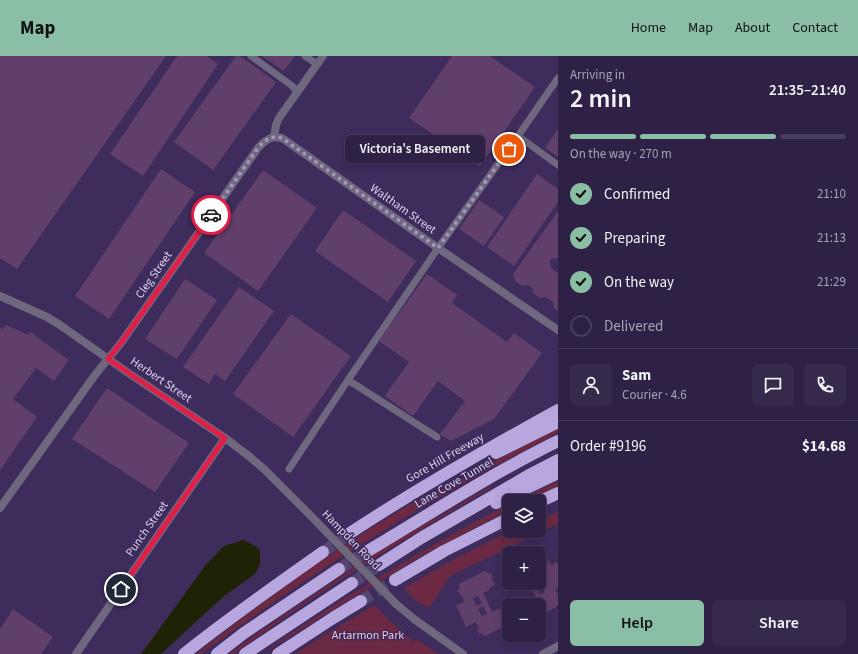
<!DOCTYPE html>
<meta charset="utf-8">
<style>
body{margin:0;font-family:"Source Sans 3",sans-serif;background:#36294c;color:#f1f3f6;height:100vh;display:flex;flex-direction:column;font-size:15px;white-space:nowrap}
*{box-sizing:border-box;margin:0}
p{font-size:13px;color:#a7a3b3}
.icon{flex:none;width:22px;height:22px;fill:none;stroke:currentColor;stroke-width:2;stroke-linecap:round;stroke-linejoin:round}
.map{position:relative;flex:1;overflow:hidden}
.panel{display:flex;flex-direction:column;background:#2e2145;width:300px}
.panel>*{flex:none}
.tools{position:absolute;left:502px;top:438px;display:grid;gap:8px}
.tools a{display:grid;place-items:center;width:44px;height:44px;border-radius:6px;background:#2e2145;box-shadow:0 2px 10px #0003,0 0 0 1px #493e5e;font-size:20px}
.pin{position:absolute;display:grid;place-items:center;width:34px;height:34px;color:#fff;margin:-17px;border:2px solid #fff;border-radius:50%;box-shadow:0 1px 4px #0007}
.courier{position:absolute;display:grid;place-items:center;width:40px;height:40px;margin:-20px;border:3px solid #e11d48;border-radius:50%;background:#fff;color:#222;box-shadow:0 1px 5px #0007}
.bubble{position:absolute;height:28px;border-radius:6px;background:#2e2145;box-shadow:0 2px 10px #0003,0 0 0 1px #493e5e;font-size:13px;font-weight:600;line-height:28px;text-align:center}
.headline em{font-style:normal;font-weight:600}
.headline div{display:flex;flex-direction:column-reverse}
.headline{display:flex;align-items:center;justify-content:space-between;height:68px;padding:0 12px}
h1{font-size:26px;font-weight:600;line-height:30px}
.bar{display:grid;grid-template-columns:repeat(4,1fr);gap:6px 4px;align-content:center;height:48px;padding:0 12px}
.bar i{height:5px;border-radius:3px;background:#493e5e}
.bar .on{background:#8abfa5}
.bar p{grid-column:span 4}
.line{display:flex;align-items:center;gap:10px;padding:0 12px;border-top:1px solid #493e5e}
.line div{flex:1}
.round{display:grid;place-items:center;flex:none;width:42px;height:42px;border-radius:6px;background:#36294c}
ol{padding:0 12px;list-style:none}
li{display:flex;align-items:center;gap:12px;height:44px}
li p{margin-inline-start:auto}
li .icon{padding:4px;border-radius:50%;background:#8abfa5;color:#111;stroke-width:4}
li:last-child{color:#a7a3b3}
li i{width:22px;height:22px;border:2px solid #493e5e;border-radius:50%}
.button{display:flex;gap:8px;margin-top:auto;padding:8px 12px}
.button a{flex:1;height:46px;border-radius:6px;background:#8abfa5;color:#111;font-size:16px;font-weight:600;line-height:46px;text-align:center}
.button a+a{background:#36294c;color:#f1f3f6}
header{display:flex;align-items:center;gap:24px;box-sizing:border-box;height:56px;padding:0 20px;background:#8abfa5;color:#111}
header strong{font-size:19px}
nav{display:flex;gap:22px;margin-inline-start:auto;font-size:14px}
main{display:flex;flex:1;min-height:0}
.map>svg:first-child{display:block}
</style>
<header>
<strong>Map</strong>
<nav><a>Home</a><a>Map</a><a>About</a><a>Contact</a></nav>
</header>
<main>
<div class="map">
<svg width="558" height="598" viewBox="0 0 558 598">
<rect width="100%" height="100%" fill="#3e2c5c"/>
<path fill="#6b2943" d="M558,372V377C479,418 401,462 326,511C284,538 243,568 201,598H196C263,545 333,494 407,450C420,442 435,437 448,430C485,411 521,391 558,372Z
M558,425V430L527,445H516Z
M491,430V432C403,483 316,537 234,598H229L256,578L375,497Z
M509,448V454L423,499L307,570L269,594L268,593C346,540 425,491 509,448Z
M558,456V468L450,520L429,552L416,545L404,532L449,506L502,479L511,475H539V464Z
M375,549L387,562L413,586L416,583L439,598H295L326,578Z"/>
<path fill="#1e2305" d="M244,484L260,493V509L255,518L224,540L161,598H141L205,510L224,490Z"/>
<path fill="#613f6b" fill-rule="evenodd" d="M0,0H166L17,213L0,202Z
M177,0H207L218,8L143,120L110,98Z
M236,0H240L276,26L213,114L174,86Z
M262,0H295L284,15Z
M452,0H490L535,31L480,110L409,62Z
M558,73V101L545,92Z
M161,113L195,136L109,263L75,240Z
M263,114L317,152L258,235L204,197Z
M537,118L558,133V146L514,210L487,191Z
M479,144L504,161L484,190L459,173Z
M343,154L416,205L388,246L315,195Z
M558,155V202L551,203L550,205L551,212L558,217V255L554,252L553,246L546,241L540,242L533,237L532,231L527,229L522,230L515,225L513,218Z
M427,218L457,239L452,247L507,286L514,277L542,297L494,363L451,385L440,378L465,345L438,325L413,360L385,340L409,306L379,285Z
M185,223L217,244L177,303L145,283Z
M239,231L274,255L225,325L215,318L209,328L183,311Z
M291,258L351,300L293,381L233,338Z
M6,269L28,279L30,276L69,304L54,325L36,312L13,343L37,361L0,414V271L3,273Z
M107,332L189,387L155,436L72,383Z
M539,504L541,509L549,504L551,509L557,506L558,508V532L555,533L558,539V550L539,560V549H525L524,548L530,545V543L536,540L529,527H539ZM541,528L545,536L540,538L537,530Z
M509,507V520L508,518L507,519L504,514L507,513L506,510V508Z
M485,515H486L488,518L491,517L493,522H491L495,529L489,532L490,534L483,537L492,556L498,553L499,554L506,550L509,556V568L485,580H484L482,577L479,578L477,573H479L476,566L466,571L456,549L464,546L461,538L460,539L457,534L460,533L459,530V528ZM478,540L482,547L476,550L473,542ZM483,550L487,558L482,560L478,553Z
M13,553L53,581L41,598H0V573Z"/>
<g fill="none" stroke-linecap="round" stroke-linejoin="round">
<path stroke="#554572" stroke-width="12" stroke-dasharray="12 6" stroke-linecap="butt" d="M323,496L350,477
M339,513L366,496
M352,527L379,509
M361,545L395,524"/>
<path stroke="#6e677e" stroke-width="7" d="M251,0L291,29L294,32L297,37
M305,0L317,8
M518,80L558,109
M348,324L437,381
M289,413L348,324L438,192L518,80L558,22"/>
<path stroke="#6e677e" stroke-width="8" d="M274,81L282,82L438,192L558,274
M0,452L95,319L121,287L258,92C263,86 267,83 274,81L276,69L279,62L323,0
M76,598L225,382
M543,598L558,590"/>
<path stroke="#6e677e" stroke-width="8" d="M0,240L47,261L60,269L124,314L225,382L250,401L264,413L310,459
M396,548L414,563L463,598"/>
<path stroke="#b8a6df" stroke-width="12" d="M496,397L558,366
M539,446L558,437
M496,447L558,417
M350,477C417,433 487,393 558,354
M366,496C430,458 491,418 558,385
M379,509L421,482L531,418L558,404
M395,524L444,495L509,462
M184,598C229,562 276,529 323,496
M217,598L244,577L339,513
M245,598L352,527
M278,598L333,562L361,545"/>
<path stroke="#6e677e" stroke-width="8" d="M310,459L396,548"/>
</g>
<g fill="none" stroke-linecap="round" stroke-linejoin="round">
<path stroke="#a397bc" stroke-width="4" stroke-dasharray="0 7.2" d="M211,159L258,92C265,84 271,79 282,82L438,192L509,93"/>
<path stroke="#e11d48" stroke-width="5" d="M121,533L225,382L108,303L121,287L211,159"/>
</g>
<g text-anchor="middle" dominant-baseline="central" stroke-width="3" stroke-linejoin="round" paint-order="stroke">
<g font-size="12" fill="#dad1ef" stroke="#3e2c5c">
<text transform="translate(403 153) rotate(35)">Waltham Street</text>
<text transform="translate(154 219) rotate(-55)">Cleg Street</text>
<text transform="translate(161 324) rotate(34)">Herbert Street</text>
<text transform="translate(445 402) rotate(-30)">Gore Hill Freeway</text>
<text transform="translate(454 427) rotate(-30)">Lane Cove Tunnel</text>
<text transform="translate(147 473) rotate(-55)">Punch Street</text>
<text transform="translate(351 484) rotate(46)">Hampden Road</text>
</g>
<g font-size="12" fill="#f4c1d0" stroke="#3e2c5c">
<text x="368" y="579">Artarmon Park</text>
</g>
</g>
</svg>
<div class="tools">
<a><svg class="icon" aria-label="layers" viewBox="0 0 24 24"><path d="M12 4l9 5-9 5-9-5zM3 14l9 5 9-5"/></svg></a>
<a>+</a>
<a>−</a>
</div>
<div class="pin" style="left:509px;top:93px;background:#ea580c"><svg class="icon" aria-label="bag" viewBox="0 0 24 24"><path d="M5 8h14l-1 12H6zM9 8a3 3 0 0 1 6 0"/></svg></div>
<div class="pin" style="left:121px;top:533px;background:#1f2937"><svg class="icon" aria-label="home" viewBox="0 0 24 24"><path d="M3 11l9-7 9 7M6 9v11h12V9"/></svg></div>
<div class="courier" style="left:211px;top:159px"><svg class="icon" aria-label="car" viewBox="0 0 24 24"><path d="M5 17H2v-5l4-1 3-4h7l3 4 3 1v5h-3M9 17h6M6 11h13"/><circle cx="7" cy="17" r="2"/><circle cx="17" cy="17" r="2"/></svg></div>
<div class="bubble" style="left:345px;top:79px;width:140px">Victoria's Basement</div>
</div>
<section class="panel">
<div class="headline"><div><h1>2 min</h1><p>Arriving in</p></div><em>21:35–21:40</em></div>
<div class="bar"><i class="on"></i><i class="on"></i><i class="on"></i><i></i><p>On the way · 270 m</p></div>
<ol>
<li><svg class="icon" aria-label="check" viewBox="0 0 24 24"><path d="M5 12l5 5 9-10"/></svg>Confirmed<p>21:10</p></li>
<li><svg class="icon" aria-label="check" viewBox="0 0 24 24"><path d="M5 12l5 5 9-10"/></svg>Preparing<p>21:13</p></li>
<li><svg class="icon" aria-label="check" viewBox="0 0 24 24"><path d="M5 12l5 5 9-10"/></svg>On the way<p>21:29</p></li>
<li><i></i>Delivered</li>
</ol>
<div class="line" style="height:72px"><a class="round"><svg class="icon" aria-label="person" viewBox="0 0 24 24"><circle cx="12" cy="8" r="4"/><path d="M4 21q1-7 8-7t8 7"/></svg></a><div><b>Sam</b><p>Courier · 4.6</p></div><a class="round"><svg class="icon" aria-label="chat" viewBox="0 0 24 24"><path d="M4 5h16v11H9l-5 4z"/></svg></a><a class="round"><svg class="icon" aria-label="phone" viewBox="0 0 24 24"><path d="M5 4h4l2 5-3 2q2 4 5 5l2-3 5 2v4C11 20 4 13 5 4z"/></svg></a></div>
<div class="line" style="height:52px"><div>Order #9196</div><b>$14.68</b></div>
<div class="button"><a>Help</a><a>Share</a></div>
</section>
</main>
